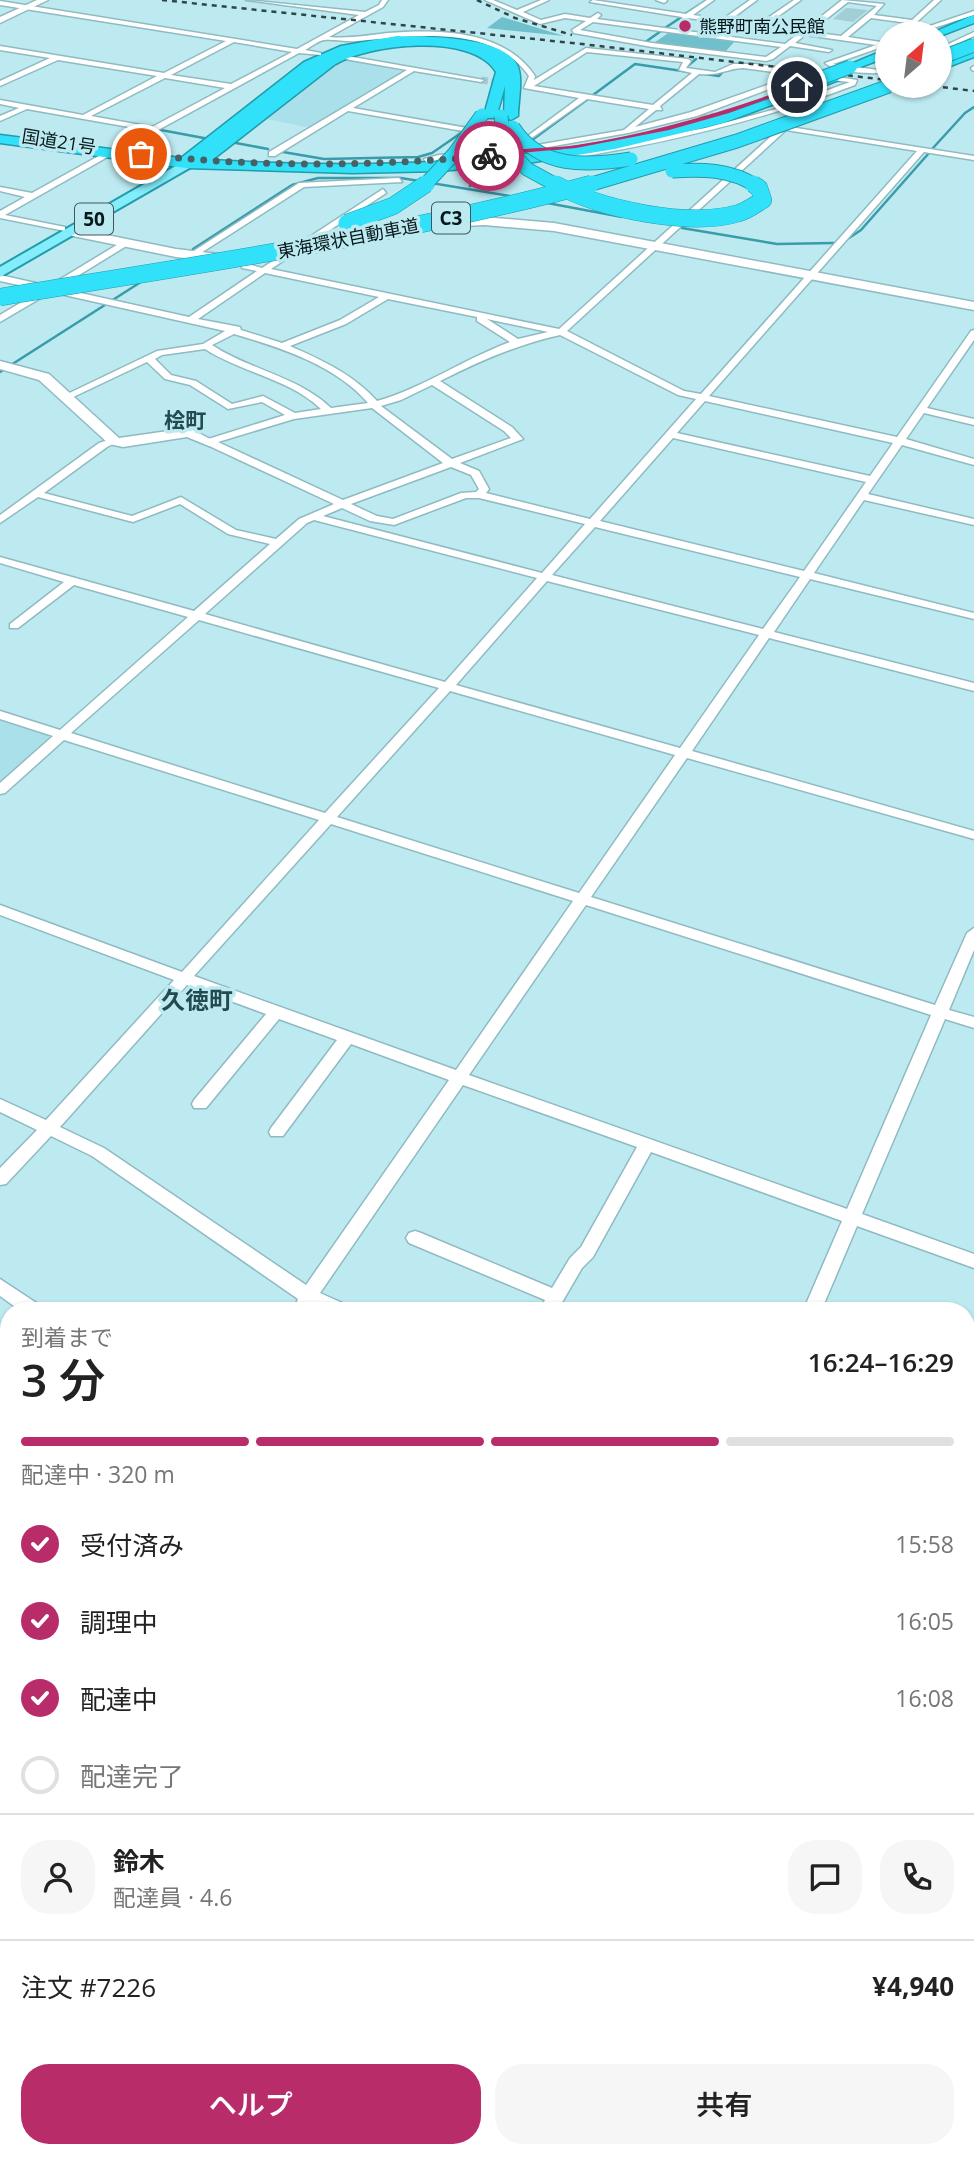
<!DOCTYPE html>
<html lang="ja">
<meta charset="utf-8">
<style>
body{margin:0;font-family:"Open Sans","Noto Sans JP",sans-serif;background:#f6f6f6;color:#222;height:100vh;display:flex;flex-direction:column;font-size:26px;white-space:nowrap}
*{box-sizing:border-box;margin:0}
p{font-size:23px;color:#767676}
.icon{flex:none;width:38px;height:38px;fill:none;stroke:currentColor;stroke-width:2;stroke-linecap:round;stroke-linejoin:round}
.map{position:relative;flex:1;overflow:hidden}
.panel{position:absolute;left:0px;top:1302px;width:975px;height:856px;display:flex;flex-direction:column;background:#fff;border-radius:28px 28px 0 0;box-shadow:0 2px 5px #0004}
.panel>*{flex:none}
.needle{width:46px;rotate:28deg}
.buttons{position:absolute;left:875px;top:21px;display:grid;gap:14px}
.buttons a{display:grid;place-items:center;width:77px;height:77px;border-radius:50%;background:#fff;box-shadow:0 2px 5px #0004;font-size:35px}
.pin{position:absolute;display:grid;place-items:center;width:60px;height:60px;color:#fff;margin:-30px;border:4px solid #fff;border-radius:50%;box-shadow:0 2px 7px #0007}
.courier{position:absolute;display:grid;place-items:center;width:70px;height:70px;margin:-35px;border:5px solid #b72c69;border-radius:50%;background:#fff;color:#222;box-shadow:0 2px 9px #0007}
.headline em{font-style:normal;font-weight:600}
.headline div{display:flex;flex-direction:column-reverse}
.headline{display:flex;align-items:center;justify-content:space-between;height:119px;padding:0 21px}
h1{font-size:46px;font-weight:600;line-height:52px}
.bar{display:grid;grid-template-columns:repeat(4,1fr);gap:10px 7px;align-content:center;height:84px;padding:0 21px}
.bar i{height:9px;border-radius:5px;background:#e0e0e0}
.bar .on{background:#b72c69}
.bar p{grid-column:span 4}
.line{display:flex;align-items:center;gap:18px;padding:0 21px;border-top:2px solid #e0e0e0}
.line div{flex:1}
.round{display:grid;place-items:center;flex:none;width:74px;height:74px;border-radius:28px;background:#f6f6f6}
ol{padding:0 21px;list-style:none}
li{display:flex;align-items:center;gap:21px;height:77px}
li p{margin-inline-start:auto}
li .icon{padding:7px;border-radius:50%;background:#b72c69;color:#fff;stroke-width:4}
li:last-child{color:#767676}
li i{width:38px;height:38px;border:4px solid #e0e0e0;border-radius:50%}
.cta{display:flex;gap:14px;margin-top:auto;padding:14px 21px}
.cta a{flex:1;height:80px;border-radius:28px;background:#b72c69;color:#fff;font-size:28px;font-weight:600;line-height:80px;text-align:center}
.cta a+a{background:#f6f6f6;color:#222}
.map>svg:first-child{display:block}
</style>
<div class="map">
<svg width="974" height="2157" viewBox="0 0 974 2157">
<rect width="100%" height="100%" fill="#bdeaf1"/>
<path fill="#a9e0e9" d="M343,59L406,72L311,128L267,119Z
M0,720L48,735L49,739L0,782Z"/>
<path fill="#6fbfcc" d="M502,17L564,36L487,28Z
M670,32L736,40L724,53L652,44Z"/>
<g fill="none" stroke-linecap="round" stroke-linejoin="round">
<path stroke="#389cab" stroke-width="2.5" d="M685,14L707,0
M665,28L680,18
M644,43L661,31
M684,69L696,59
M704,74L719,76L726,68
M593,95L635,64L689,72
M161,130L209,139
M236,143L268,149
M528,143L588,99
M933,148L965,113L974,107
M283,152L324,159L418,157L432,153L461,133
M470,186L493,168
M542,202L622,217
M0,211L13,204
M682,228L777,244L834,243
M849,238L861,230L929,153
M193,249L292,185L318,178H401L516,197
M0,372L144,280"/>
</g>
<path fill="#a2ced5" d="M846,8H848L868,10L853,22L833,19Z"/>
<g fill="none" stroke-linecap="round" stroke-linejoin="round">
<path stroke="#a2cad1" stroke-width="7" stroke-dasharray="7 3.5" stroke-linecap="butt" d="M481,80L521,86
M700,114L739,121"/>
<defs>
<path id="street" d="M246,0L365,12L379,5L382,0H388L383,7L329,37C349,39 368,35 388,33C440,29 504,30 535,76L534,80L586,48L688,59L691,61L686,68L715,72L733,64H755L857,80L855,85C757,122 658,145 554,161L551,157L705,128L776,109L850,82L801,77L697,116L628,133L514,153L440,159L427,163L424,159L439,155L514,149L624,130L649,109L587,99L526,142L348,111L275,156H269V152L407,70L345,59L347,56L484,80L481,82L414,71L353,108L525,138L579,98L524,88L529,76C492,23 412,36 357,41C346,42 335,39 324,40C318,41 311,47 305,50L321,53V55L299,53L118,152L111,150L146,130L27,109L0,121V116L19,108L0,104V100L83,115L157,76L58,60L0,86V81L50,58L0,50V46L164,73L226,41L0,5V1L297,49L359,15ZM234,42L292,52L231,84L171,75ZM587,52L683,62L679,70L692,73L653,105L534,86ZM743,68L795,75L691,112L635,127L656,110H662L660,106L699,74C720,76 725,69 743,68ZM165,78L225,88L152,127L91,116Z
M485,0H493L517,10L541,0H549L523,12L541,20L565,14L590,18L598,13L601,15L597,19L785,44L798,34L688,18L684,20L682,17L590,2L593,0L686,14L707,0H714L693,15L723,19L750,0H757L730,20L759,24L794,0H801L766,25L803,31L842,0L884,4L874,15L912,20L934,0H941L905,33H898L908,23L871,18L848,37L887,43V47L880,46L879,48L833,64L879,70L887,68V72C874,75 834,72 825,63L876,45L805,35L795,43L832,50L829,52L790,46L773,59L766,61L652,47L574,33L572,30L586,21L565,18L540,24ZM848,2L877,6L841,36L810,32ZM593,22L781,47L766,57L652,43L580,30Z
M656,0H666L667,1L664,3Z
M974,11V15L918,33H909Z
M974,32V36L940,52V48Z
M974,66V71L972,70L971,68Z
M791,117L798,119L790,127L974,156V160L924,152L709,396L897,437L971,331L974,330V340L927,408L974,419V425L924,413L906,439L974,459V465L902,445L868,494L974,519V525L864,500L814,573L974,613V619L810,579L774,632L974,683V691L769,638L692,751L974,831V839L687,758L591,897L935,1005L967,933L974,928V950L949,1010L974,1017V1028L945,1019L862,1214L974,1254V1268L857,1226L821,1311H803L842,1221L651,1152L593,1257L582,1268L557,1311H539L545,1300L409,1243L406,1238L409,1233L415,1231L421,1233L552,1288L570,1258L581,1247L637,1147L463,1085L320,1293L349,1306L352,1311H324L313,1306L311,1311H293L298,1299L92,1156L51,1136L6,1184L0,1185V1168L37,1130L0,1112V1099L46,1120L174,980L0,915V905L182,972L319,820L64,740L5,793L0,794V783L53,736L0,719V711L60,730L188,617L74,585L18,628H10V624L64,582L0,563V557L194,611L270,544L228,534L180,504L133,522L38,497L0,523V515L99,443L114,438L119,441L107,447L44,493L132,516L181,497L236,530L276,539L299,519L334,504L205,444V440L285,415L262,402L228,409L190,385L165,379L147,362L69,399L61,397L157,351L203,344L225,331L51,292L0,322V315L42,290L0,281V275L49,286L125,240L128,241V245L58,288L189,317L257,271L242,268L237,257H243L248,264L262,268L383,189L386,193L271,269L559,329L779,129L776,125H783ZM786,130L917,151L701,394L684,391L567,331ZM265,273L379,297L340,320L282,343L241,330L240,327L198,319ZM388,299L477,317V321L510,342C464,359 423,388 377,401C354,375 322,360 290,346L346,324ZM487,319L548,332L518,339ZM234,334C281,348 335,365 368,403L331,408C297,376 250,370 212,345ZM560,335L678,395L696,399L590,519L486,493L489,489L479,471L460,463L523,439L512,427L440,381C480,361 516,345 560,335ZM205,349C242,373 288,378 321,409L295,413L263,396L232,404L196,381L171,375L155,359L162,355ZM432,385L504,431L511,438L452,459L381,406L401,400ZM705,401L893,443L870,476L677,433ZM372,408L443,463L343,500L218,442L294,419ZM673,438L866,482L804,571L600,521ZM451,467L471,475L479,489L476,492L461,493L393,519L377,516L351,504ZM466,498H479L585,524L542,573L323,516L342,508L370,521L394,525ZM314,520L537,578L445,682L205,614L307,523ZM595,527L800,577L763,629L552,575ZM547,581L759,635L680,748L456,685ZM199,620L439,688L325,813L71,733ZM450,691L675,755L579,893L337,817ZM331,824L573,901L456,1070L194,976ZM586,905L931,1015L847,1209L469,1075ZM187,985L266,1014L194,1100L192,1104L194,1108H206L279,1019L337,1040L271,1128L269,1132L271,1136H283L351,1044L449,1080L306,1285L104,1148L60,1127Z
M104,153L111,155L5,215L65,227V231L0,218V211L25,197L0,191V187L32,193Z
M399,178L402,182L304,187L193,258L186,256L299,183Z
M0,1279L41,1306L44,1311H21L0,1296Z
M0,1538L9,1542V1562L0,1558Z
M966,1566L974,1569V1587L966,1584Z
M9,1635V1661L0,1666V1640Z
M966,1692L974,1696V1721L966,1717Z
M0,1754L9,1758V1783L0,1779Z
M974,1793V1838L966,1841V1797Z
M0,1941L9,1945V1974L0,1970Z
M966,2000L974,2003V2029L966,2026Z
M176,2149H206L210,2157H180Z
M501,2149H533L537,2157H505Z
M627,2149H655L651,2157H623Z"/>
<path id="secondary" d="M37,0H48L0,23V17Z
M484,217L554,223L974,302V310L554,231L484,225L444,227L438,223L444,219Z
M72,228L176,249L227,255L233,259L227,263L176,257L68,235V229Z
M0,361L49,374L119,438L189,428L216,442L209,446L187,437L123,447L109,444L39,380L0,369Z"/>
<path id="primary" d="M186,160L191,161V167L0,277V267Z"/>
<path id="highway" d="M974,15V23L940,36V33H932Z
M397,36C425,37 506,35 518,67C523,80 518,102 518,116L511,120L504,116L505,86L496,118H486L484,115L496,72C472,32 368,44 334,65L212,160C375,170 543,164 702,120C745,109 786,93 827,77H837L839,80L723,123L615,149L528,163L440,171L352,173L186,168L0,143V135L181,158L304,62L341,46Z
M974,48V57L940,70V62Z
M887,49V57L850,71L844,67Z"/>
</defs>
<use href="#street" stroke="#8fbac1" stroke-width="3"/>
<use href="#secondary" stroke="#8fbac1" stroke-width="3"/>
<use href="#primary" stroke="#229bab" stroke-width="4"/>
<use href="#highway" stroke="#229bab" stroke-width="3"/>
<use href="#street" fill="#fff" fill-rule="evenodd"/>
<use href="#secondary" fill="#fff" fill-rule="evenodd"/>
<use href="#primary" fill="#83edfb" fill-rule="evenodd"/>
<use href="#highway" fill="#31e1f9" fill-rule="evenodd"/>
<path stroke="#2f4649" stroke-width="2.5" stroke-dasharray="5 5" stroke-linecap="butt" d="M162,0L582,44L887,80
M477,0L515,18L572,35
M933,86L974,91"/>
<defs>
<path id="highway-bridge-far1" d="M940,58L974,45
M821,78L850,67
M501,116L504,144L527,169L558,186
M513,127C539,169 587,166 631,159
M672,171C701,169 731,169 756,186
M424,186L454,154L482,115
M585,186L737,141L889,86"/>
<path id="highway-bridge" d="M555,184C600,209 689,228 739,213C747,211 756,204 763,200L759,188L753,184
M347,223L393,206L426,184
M0,297C198,265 397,236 591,184"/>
</defs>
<use href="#highway-bridge-far1" stroke="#229bab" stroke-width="15" stroke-linecap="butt"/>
<use href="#highway-bridge" stroke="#229bab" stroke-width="18" stroke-linecap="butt"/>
<use href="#highway-bridge-far1" stroke="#31e1f9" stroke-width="13"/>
<use href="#highway-bridge" stroke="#31e1f9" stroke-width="17"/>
</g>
<path fill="#b72c69" d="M795,86L799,87L729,113L669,130L576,148L486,156C510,147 549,149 577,145C652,133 723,112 795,86Z"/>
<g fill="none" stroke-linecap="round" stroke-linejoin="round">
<path stroke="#476266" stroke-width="7" stroke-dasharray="0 12.6" d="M141,154C256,168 373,166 489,156"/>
</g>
<circle fill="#b72c69" stroke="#bdeaf1" stroke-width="2.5" cx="685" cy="26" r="7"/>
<g text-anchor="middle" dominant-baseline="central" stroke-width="7" stroke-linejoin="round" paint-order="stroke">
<g font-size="18" fill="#07181b" stroke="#bdeaf1" text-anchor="start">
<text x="699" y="26">熊野町南公民館</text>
</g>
<g font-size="18" fill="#07181b" stroke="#bdeaf1">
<text transform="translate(59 141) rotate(9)">国道21号</text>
<text transform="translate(348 238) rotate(-11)">東海環状自動車道</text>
</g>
<g fill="#bdeaf1" stroke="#3e575b" stroke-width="2">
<rect x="432" y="202.5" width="38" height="31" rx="5"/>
<rect x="75" y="203.5" width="38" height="31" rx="5"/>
</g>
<g font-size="19" font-weight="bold" fill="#07181b">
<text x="451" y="218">C3</text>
<text x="94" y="219">50</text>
</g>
<g font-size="21" font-weight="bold" fill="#224b51" stroke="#bdeaf1">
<text x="185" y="420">桧町</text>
</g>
<g font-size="24" font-weight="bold" fill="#224b51" stroke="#bdeaf1">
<text x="197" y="999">久徳町</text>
</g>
</g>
</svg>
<div class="buttons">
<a><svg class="needle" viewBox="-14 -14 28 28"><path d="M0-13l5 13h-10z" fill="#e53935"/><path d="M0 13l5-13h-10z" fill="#767676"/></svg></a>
</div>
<div class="pin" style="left:141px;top:154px;background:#ea580c"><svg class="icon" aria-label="bag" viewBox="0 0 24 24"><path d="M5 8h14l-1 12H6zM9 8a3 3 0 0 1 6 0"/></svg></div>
<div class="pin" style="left:797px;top:87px;background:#1f2937"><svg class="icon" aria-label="home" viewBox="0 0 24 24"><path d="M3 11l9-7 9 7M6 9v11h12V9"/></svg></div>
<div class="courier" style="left:489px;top:156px"><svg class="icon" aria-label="bike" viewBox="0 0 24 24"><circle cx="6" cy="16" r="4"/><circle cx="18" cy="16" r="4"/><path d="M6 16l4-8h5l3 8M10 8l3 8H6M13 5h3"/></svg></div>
<section class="panel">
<div class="headline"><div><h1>3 分</h1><p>到着まで</p></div><em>16:24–16:29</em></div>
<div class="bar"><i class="on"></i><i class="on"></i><i class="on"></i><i></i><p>配達中 · 320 m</p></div>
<ol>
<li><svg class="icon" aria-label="check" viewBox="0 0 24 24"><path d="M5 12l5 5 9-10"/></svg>受付済み<p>15:58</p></li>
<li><svg class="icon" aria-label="check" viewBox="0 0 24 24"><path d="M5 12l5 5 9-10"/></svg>調理中<p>16:05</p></li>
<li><svg class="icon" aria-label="check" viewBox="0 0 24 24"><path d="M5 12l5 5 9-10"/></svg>配達中<p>16:08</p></li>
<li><i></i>配達完了</li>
</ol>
<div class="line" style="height:126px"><a class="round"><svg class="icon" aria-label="person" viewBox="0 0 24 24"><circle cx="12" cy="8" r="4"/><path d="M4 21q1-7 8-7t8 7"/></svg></a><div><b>鈴木</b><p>配達員 · 4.6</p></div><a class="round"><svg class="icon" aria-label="chat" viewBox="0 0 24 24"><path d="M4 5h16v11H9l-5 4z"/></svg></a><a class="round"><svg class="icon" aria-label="phone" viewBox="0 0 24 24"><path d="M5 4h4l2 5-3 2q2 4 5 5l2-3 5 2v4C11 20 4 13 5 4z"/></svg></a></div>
<div class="line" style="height:91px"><div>注文 #7226</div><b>¥4,940</b></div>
<div class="cta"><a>ヘルプ</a><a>共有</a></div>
</section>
</div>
